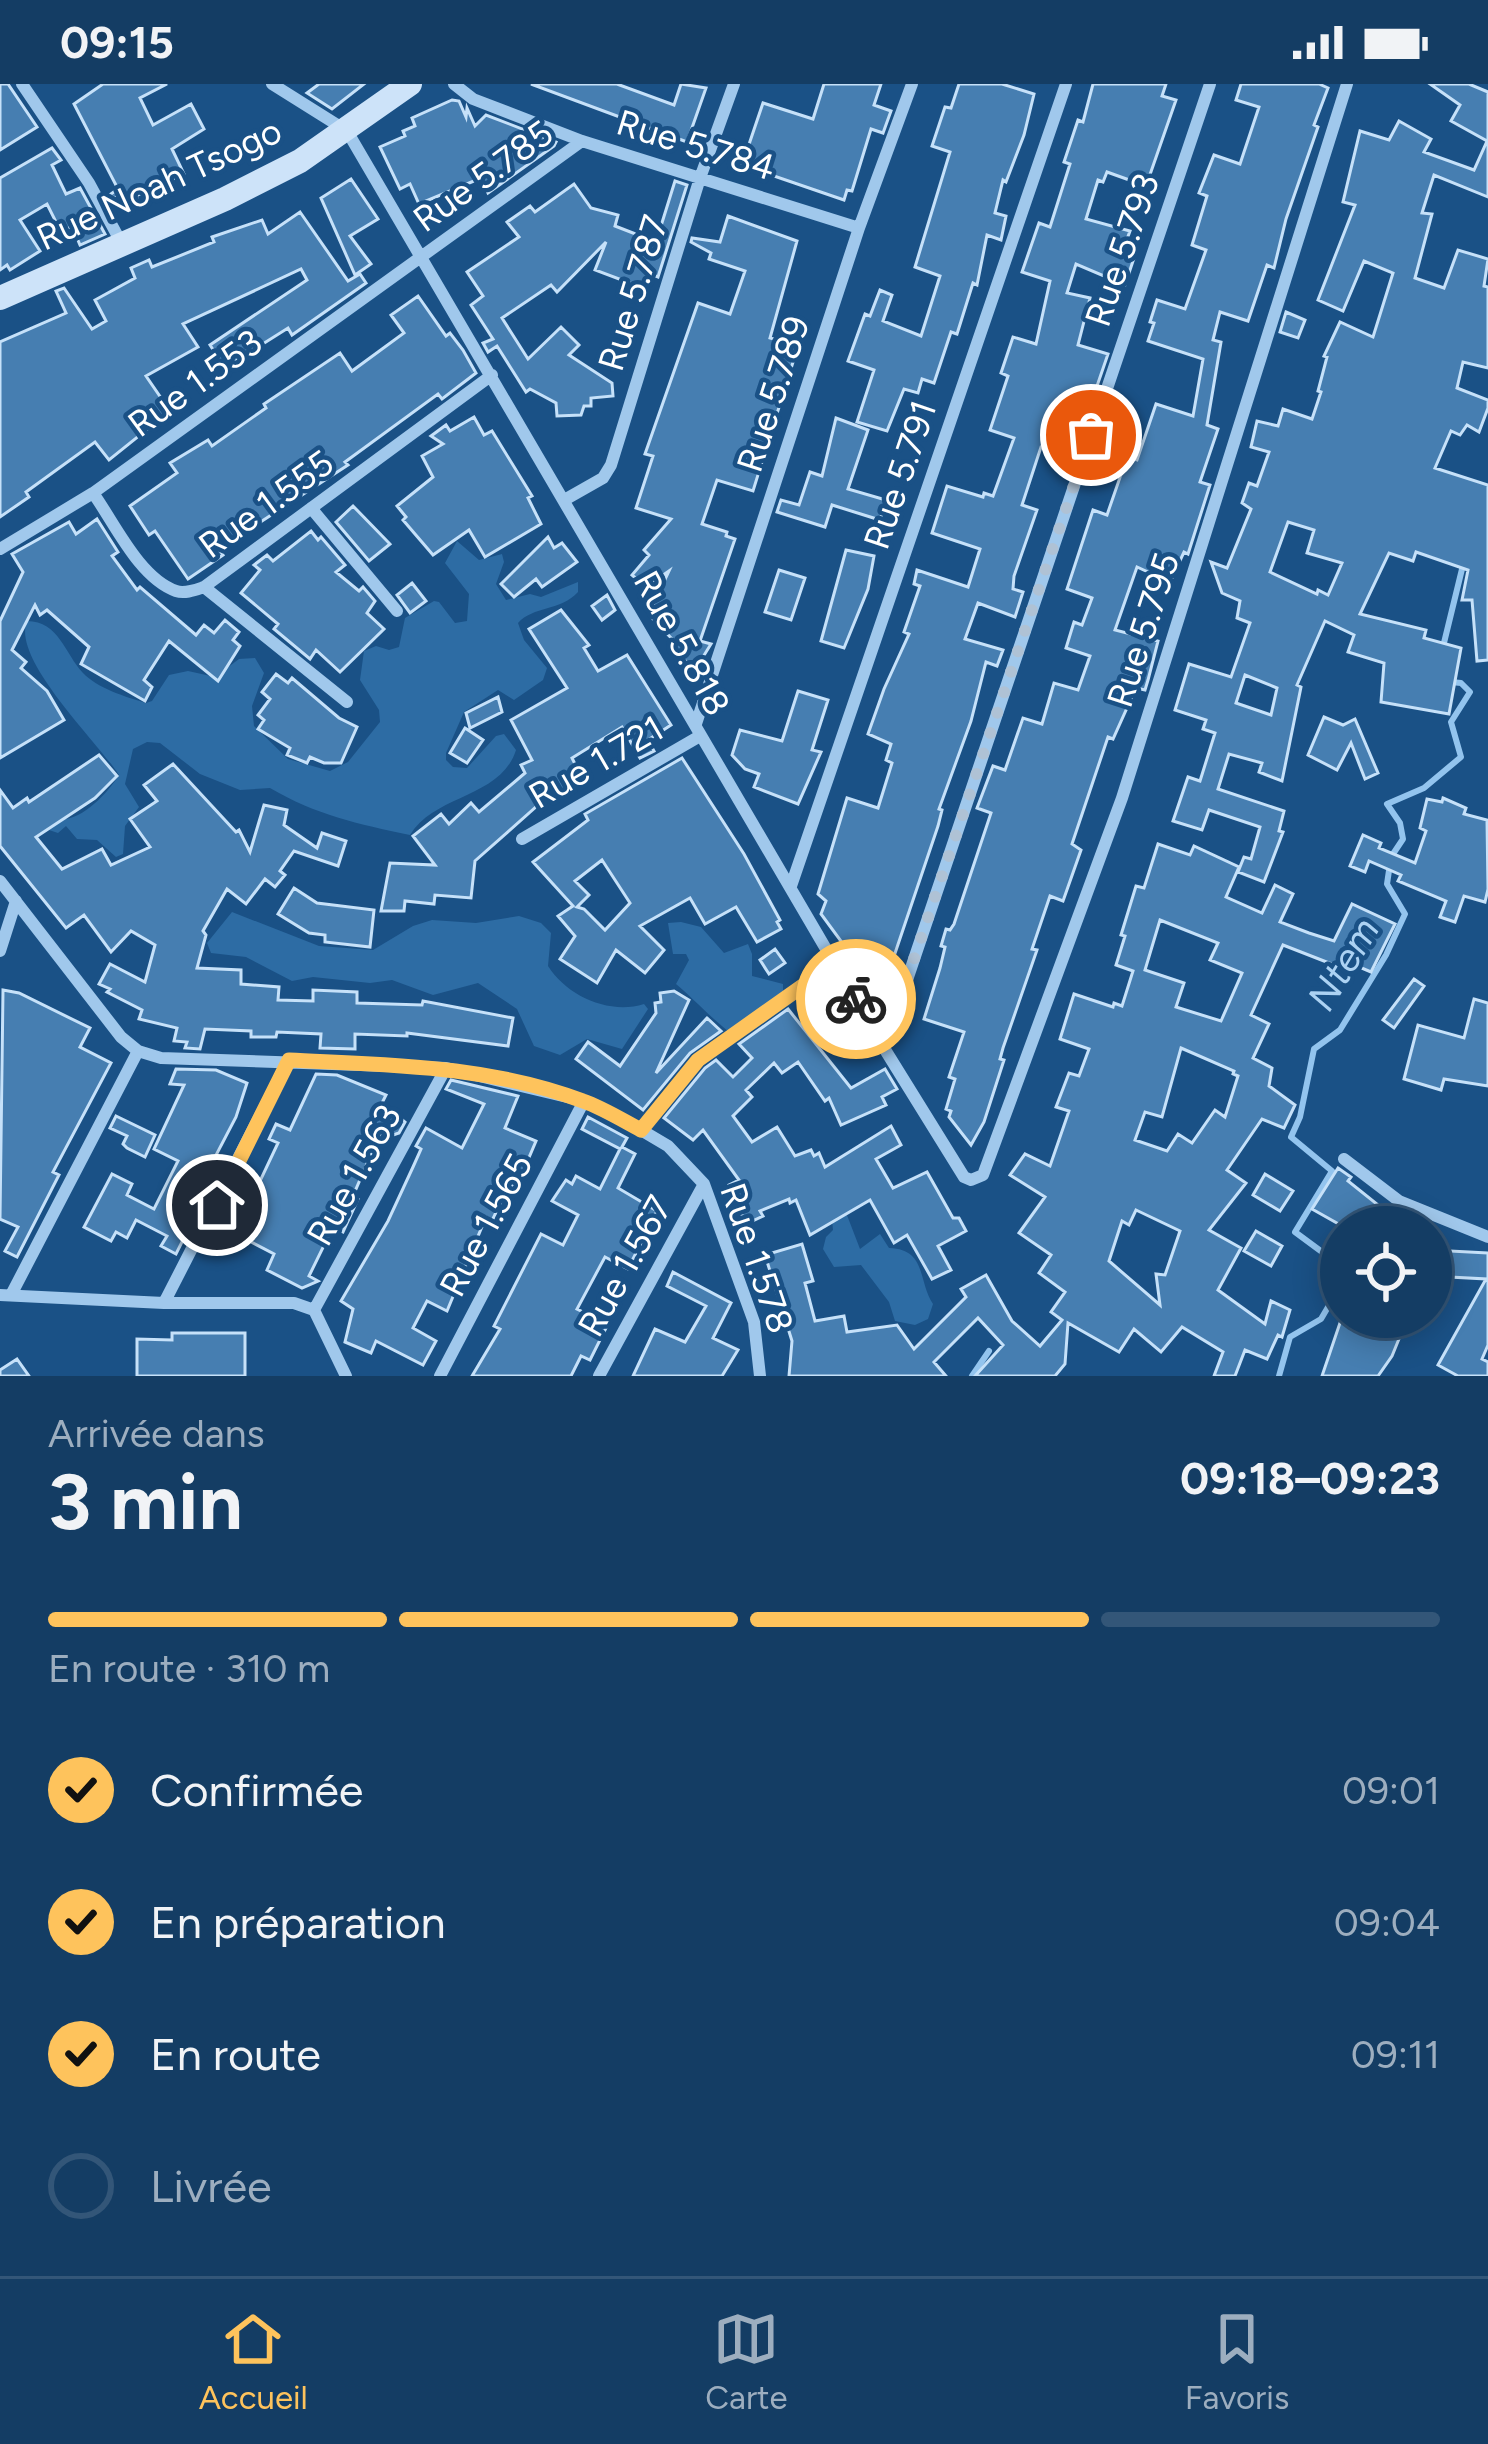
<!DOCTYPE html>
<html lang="fr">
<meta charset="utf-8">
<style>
body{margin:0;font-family:Figtree,sans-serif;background:#1d446a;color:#f1f3f6;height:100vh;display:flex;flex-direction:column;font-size:45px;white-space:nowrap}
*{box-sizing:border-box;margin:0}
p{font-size:39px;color:#9daebf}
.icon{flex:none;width:66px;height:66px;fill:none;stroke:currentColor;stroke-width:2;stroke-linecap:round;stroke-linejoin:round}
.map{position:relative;height:1292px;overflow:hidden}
.details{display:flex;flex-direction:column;background:#143d64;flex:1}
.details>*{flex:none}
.buttons{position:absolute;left:1320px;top:1122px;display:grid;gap:24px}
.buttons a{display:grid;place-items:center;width:132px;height:132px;border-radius:50%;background:#143d64;box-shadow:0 6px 30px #0003,0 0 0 3px #335678;font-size:60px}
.pin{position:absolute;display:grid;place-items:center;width:102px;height:102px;color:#fff;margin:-51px;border:6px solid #fff;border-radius:50%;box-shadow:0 3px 12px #0007}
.courier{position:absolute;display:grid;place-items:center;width:120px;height:120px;margin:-60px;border:9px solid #fec35c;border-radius:50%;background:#fff;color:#222;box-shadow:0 3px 15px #0007}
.headline em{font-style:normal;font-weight:700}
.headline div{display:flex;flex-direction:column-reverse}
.headline{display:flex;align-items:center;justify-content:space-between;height:204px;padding:0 48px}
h1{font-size:78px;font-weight:700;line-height:90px}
.bar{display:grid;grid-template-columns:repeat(4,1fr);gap:18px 12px;align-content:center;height:144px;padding:0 48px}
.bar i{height:15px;border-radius:9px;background:#335678}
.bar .selected{background:#fec35c}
.bar p{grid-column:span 4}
ol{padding:0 48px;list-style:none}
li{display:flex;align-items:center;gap:36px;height:132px}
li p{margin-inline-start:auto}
li .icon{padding:12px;border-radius:50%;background:#fec35c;color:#111;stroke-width:4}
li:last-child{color:#9daebf}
li i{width:66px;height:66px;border:6px solid #335678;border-radius:50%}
.status{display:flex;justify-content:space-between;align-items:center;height:84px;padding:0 60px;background:#143d64;direction:ltr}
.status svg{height:33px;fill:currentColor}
.tab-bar{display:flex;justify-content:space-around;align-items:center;height:168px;border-top:3px solid #335678;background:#143d64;font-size:33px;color:#9daebf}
.tab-bar a{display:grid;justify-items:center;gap:6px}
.tab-bar .selected{color:#fec35c}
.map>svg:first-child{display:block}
</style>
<div class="status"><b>09:15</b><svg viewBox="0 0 49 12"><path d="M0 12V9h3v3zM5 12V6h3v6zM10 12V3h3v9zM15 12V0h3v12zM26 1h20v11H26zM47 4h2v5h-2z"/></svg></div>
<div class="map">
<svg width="1488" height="1292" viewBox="0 0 1488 1292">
<rect width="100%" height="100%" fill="#1a5186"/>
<path fill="#2d6ca4" d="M457,457L479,476L502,470L504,478L496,500L506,516L530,510L541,513L578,498V508C561,527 533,522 518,539L524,556L547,584L543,596L514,616L498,606L464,628L446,669V676L453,683L467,684L496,652L504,650L516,666C501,714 435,710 410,751C358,740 316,731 270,704L240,706L200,690L160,659L147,658L133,665L125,700L139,723L125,742L123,770L116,773L97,756L77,755L66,742L58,749L49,746L39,719L57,735C80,739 107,710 119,691C98,658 11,575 27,537C59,537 65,570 83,589C97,604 126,613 146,619L152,617L169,591L188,587L215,593L239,575L255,574L264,589L252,622L254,642L288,675L330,687L348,678L380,638L379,626L360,596L364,567L376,562L389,566L399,563L405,534L434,517L439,518L455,539L467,537L469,510L445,479Z
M232,828L319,862L373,866L413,842L432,836L476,839L519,832L541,839L551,849L548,882C567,912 609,931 644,920L648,925L622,965L587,955L560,971L534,962L517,925L478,899L433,911L392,896L370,899L313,893L292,897L246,873L211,869L207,859Z
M681,838L701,843L724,869L748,860L752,870V892L783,900V909L732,950C715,938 694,915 676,900L689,876L686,870H673L668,839Z
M831,1126H845L860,1165L880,1150L889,1164C927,1165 918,1198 933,1220L928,1235L915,1241L895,1237L889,1218L861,1181L834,1183L823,1165L826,1153L833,1146Z"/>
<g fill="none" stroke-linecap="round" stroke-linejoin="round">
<path stroke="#93c4ee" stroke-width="6" d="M1442,567L1463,481
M1341,1182L1295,1148L1332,1087L1291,1053L1300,1033L1314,965L1340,946L1386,871L1405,830L1387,800L1391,773L1403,755L1400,739L1387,720L1424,704L1461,673L1451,638L1470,608L1461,599L1451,598
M972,1292L989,1267
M1279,1292L1290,1253L1321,1235L1341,1201"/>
</g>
<path fill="#467eb1" stroke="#c6e1f9" stroke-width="3" fill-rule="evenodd" d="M0,0H8L37,43L0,66Z
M103,0H167L140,14L153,41L191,20L204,45L172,65L184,90L136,112L139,119L108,112L118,105L74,20Z
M319,0H364L332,25L307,9Z
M531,0H617L674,21L681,0L706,4L687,58Z
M824,0H881L874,21L891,27L883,49L871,45L852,107L847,106L844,116L742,81L763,19L813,35Z
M959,0H1002L1034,10L1024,51L1006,98L1003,96L995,129L1006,132L1001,156L987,151L977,201L973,199L957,250L951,248L934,299L922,295L918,309L904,305L887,347L857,338L874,286L848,277L865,230L870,232L880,206L892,211L883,237L921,252L940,192L915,183L950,68L932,62L945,23L951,24Z
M1093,0H1166L1162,12L1176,16L1146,102L1107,88L1103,98L1098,96L1086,135L1130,147L1122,169L1134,174L1125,201L1076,180L1067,209L1090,214L1078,261L1108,270L1073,372L1041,363L1022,421L1037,426L1014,492L1013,505L1023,508L1015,533L978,519L965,555L1003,566L997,582L986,578L971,637L939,725L942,726L938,742L886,896L892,900L879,920L866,897L875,885L857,879L821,830L826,817L818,810L847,714L878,724L892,679L886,676L891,660L868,650L884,605L909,550L904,548L920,502L914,500L917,486L968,503L980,465L932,449L947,402L983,413L984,409L993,412L1014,354L990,346L1008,292L1001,289L1013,253L1036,260L1050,197L1022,188L1039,139L1050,143L1070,80L1064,78L1078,36L1083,38Z
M1241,0H1319L1328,4L1314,41L1318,43L1286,135L1274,184L1267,181L1248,237L1220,228L1213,256L1221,258L1207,341L1218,345L1200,398L1210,401L1188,470L1184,468L1170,498L1137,483L1115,546L1158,557L1148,596L1145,606L1136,604L1113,655L1108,653L1072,760L1081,766L1063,817L1050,812L1032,865L1037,866L1003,964L1000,975L1004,976L984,1038L971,1061L949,1033L951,1027L946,1025L955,995L949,993L964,948L924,935L940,884L945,863L941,862L946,845L950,846L954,840L991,729L977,724L993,682L1005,686L1023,634L1042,640L1054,599L1078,606L1090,572L1066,564L1074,538L1082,541L1092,514L1067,505L1093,426L1107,431L1127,373L1137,376L1156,320L1193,332L1203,275L1148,257L1154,239L1150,238L1157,216L1185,225L1206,166L1192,161L1207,112L1199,109L1214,71L1240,80L1259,23L1236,16Z
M1430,0H1469L1488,8V113L1434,91L1422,129L1432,130L1415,194L1444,204L1458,166L1488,175L1484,202L1488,203V284L1463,278L1457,304L1488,316V324L1479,348L1467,341L1460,351L1451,347L1435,384L1488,401V576L1477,577L1472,516H1462L1468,486L1416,468L1413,477L1389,469L1360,530L1426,546L1424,554L1461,564L1449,630L1381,618L1384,579L1348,568L1354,551L1325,537L1297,601L1301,603L1282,697L1259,688L1262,679L1229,670L1218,705L1284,727L1279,747L1283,748L1264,798L1238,788L1244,773L1251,775L1260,743L1209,726L1202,746L1173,737L1188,693L1200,697L1215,649L1203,645L1206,636L1175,626L1189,580L1231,593L1250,539L1237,534L1240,517L1222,509L1211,478L1227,484L1251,425L1242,419L1249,399L1257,402L1269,368L1251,363L1257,337L1278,342L1283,325L1312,335L1321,308L1318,307L1327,273L1324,272L1340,238L1373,253L1393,189L1364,177L1343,227L1318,216L1355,121L1343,118L1360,47L1389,56L1399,37L1431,55L1424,68L1474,86L1487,57L1451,37L1460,21ZM1288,438L1314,446L1307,469L1342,479L1328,511L1318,506L1317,510L1270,488ZM1245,591L1277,604L1271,631L1236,619Z
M452,16L459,17L466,33L467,24L475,42L486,31L556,58L554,62L488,109L481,94L419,120L410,100L400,105L380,63L405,52L403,47L415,42L412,34Z
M52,64L61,76L52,81L66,110L80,104L105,150L80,161L72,142L61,148L47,120L20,136L40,167L10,186L7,181L0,186V94Z
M351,95L378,135L350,152L371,180L355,191L321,114Z
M675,97L687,101L658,193L648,189L643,204L595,186L606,158L557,208L551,201L502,234L528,275L561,243L579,261L569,271L612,299L613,312L591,314V322H584L581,331L557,332L556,319L530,305L526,308L497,262L488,268L483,259L493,255L471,221L483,212L467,188L519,153L507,138L530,122L535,128L574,100L591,124L618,131L615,142L656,158Z
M300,128L348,197L360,190L366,199L292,251L288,244L225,284L210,261L307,196L301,185L183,240L198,263L146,292L170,327L109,376L95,358L26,408L29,413L0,433V258L66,229L56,207L64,204L92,245L106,237L95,216L135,194L131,184L149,176L152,183L214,158L212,153L262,136L268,150Z
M728,132L797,157L770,254L798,262L753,407L717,396L702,440L727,448L726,452L735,455L700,557L711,560L695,586L671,563L675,558L652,534L656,527L651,525L669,487L646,503L632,491L649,471L644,466L671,435L636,424L653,372L645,370L698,219L730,230L745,187L709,175L711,169L691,158L692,154L720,158Z
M418,212L446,252L450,249L463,266L476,289L442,315L438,310L345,378L348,381L219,465L223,471L188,495L155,447L149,451L130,422L177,389L170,379L208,356L212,362L266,324L264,320L340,269L352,287L404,249L391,231Z
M1286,228L1305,236L1298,254L1280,248Z
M474,333L484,351L492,347L532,412L528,414L541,440L485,473L469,446L433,471L403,436L406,433L397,422L433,393L422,372L443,360L431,352L446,341L450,347Z
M836,334L868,346L848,405L886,416L880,436L832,421L825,443L777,428L781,416L799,421L810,388L822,392Z
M353,422L390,460L369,477L336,438Z
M97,435L118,468L112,472L137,506L140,503L196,551L204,541L214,549L225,536L239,548L233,556L240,562L218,597L169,557L144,596L152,603L145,617L81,580L89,563L47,526L40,531L35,521L12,566L26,578L21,584L47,607L64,636L0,674V537L23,488L12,470L69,438L76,450Z
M311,447L318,456L321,453L345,481L336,488L359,507L363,503L375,517L367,529L384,545L340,588L316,566L310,575L274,545L278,540L241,509L260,486L254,481L267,471L273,477Z
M548,453L554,464L562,459L577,478L542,503L536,495L514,513L501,500Z
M846,466L874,472L868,505L844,564L821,557Z
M779,486L805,494L791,536L765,528Z
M412,499L426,517L410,529L397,511Z
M607,511L615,526L602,536L592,522Z
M561,526L589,561L584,564L598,587L627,571L671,641L648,656L654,667L640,674L622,643L572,674L583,696L546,714L475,777L471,814L435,811L434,820L405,817L404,827H381L390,779L435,781L413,752L441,730L449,740L471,719L479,728L525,689L521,681L532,676L511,636L567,604L529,545Z
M276,590L288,599L292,594L339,634L357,643L341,679H324L310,673L307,679L287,671L290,664L258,645L264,636L258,631L270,615L262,608Z
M798,607L828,616L812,666L821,668L798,720L754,703L759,690L745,685L732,671L740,646L782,657Z
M498,613L502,628L470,644L466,629Z
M1324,633L1343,641L1355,635L1378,689L1365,695L1351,659L1337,686L1308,671Z
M465,644L483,656L467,679L450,669Z
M99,671L117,692L95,714L36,753L62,785L102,765L111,781L150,763L130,735L157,717L144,701L173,680L236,748L239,746L250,768L264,721L287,726L284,741L317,764L322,749L346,757L338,782L294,767L280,787L285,791L275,803L265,795L246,820L227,805L203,847L206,851L197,884L241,886V900L279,903L278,916L313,917V906L357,908V919L422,921L423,917L513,934L508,962L407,949V952L355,950V965L320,964L321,950L277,948L276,953H251V947L205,945L200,965L185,964L187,958L174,957L177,944L139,935L142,926L107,908L110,905L99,900L110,880L145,898L155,861L131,847L111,868L84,831L66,844L0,762V706L13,724L27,714L29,718Z
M682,674L744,770L780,836L777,838L781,845L757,858L736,823L705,840L690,814L640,842L664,866L645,889L616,866L597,899L560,875L575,852L558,832L573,822L533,778L588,736L585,730ZM602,776L630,819L605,846L584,825L577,823L589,811L575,797Z
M1443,714L1466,724L1464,730L1487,736L1488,805L1485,818L1464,812L1455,838L1440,833L1446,817L1398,797L1401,791L1369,777L1365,788L1350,782L1363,751L1381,759L1379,764L1415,779L1426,747L1420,744L1427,715L1442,718Z
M1158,760L1190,771L1194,762L1239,783L1226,813L1262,829L1275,801L1293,810L1280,838L1309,849L1334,857L1352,820L1395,840L1371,888L1350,879L1347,886L1283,861L1251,931L1269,940L1253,974L1272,984L1269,1002L1295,1021L1284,1044L1262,1035L1227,1086L1246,1099L1209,1146L1241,1164L1218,1206L1265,1240L1271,1217L1290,1226L1282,1253L1278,1251L1267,1275L1245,1266L1235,1292H1214L1223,1268L1182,1243L1161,1268L1134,1245L1119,1268L1068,1239L1065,1280L1055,1292H975L1003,1261L978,1234L934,1278L946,1292H789L792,1257L765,1171L802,1160L813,1197L805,1199L815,1237L844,1232L847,1248L897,1241L914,1265L966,1213L961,1205L986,1191L1012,1237L1040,1262L1062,1236L1051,1228L1065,1208L1039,1189L1051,1171L1019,1149L1045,1113L1010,1091L1025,1070L1050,1082L1069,1027L1056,1023L1069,989L1079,992L1089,965L1060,955L1074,910L1113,923L1114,919L1122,922L1133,887L1116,881L1125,852L1121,851L1136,802L1144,804ZM1160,836L1218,859L1210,876L1242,889L1221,937L1176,923L1184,899L1145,886ZM1181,964L1234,987L1233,990L1238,992L1225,1033L1215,1026L1192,1059L1178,1050L1167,1067L1135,1056L1145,1028L1162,1033ZM1136,1126L1180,1147L1165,1191L1156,1190L1160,1221L1109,1177L1122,1137L1129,1141Z
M294,804L317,819L374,826L370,863L325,858V851L309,849L278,830Z
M775,865L785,879L769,890L760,876Z
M1414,895L1424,902L1394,944L1383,936Z
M3,906L19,909L90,944L80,963L111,979L53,1088L59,1091L17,1173L5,1167L18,1143L0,1135Z
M674,907L689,916L656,989L707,934L721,947L690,969L643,1026L576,975L588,958L620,982L656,929L655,919L661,918L660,909Z
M1474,915L1488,919V1002L1444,995L1441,1006L1404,995L1418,941L1464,954Z
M788,925L851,1004L885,985L897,1005L882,1013L886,1021L841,1041L829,1014L825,1017L798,978L782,989L774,979L746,1006L752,1013L733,1032L752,1058L777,1043L795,1072L811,1066L814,1072L819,1069L825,1083L891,1042L901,1061L876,1075L893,1104L927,1088L953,1134H959L966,1147L938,1162L951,1186L932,1195L907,1151L894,1159L870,1116L810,1151L796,1116L790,1119L789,1115L760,1127L763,1132L746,1140L729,1101L739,1096L703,1046L693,1056L664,1034L705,984L716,976L733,993L752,974L739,960Z
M176,985L216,986L247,999L236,1033L179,1142L188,1146L176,1170L161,1162L167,1152L136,1136L127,1154L116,1148L111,1157L84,1143L112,1090L132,1100L127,1111L154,1125L178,1077L154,1065L184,1001L170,1000Z
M316,990L337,991L386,1011L382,1019L405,1038L399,1049L393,1051L383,1043L353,1112L358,1115L343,1148L333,1143L309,1192L318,1197L302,1204L267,1186L274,1170L234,1149L241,1134L238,1133L247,1114L251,1116L278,1059L269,1055L276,1040L290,1046Z
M451,996L518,1012L505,1044L536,1057L516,1104L509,1100L492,1137L486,1133L447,1227L427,1217L413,1244L436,1257L423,1281L376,1257L371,1269L345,1258L353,1225L341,1217L388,1137L413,1083L421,1065L416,1062L426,1044L462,1064L484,1020L446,1005Z
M116,1032L155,1051L145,1073L127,1064L123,1060L127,1052L110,1044Z
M588,1033L627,1054L622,1063L635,1070L618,1104L657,1127L628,1185L605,1173L577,1225L608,1240L590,1276L581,1272L571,1292H472L500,1245L494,1242L541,1150L563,1161L578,1131L552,1117L566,1096L572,1100L576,1092L600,1105L620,1065L582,1045Z
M1338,1084L1351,1093L1348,1097L1378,1121L1425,1143H1344L1312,1125Z
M1265,1090L1293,1107L1280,1127L1253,1111Z
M1256,1147L1282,1162L1271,1182L1244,1167Z
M1431,1166L1488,1169V1261L1482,1275L1488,1278V1292H1458L1438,1281L1486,1195L1431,1192Z
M673,1188L731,1219L713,1254L738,1266L722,1292H633L655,1245L685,1258L706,1222L667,1202Z
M1342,1233H1377L1403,1245L1392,1272L1378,1292H1322Z
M172,1249H245V1292H137V1255L172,1256Z
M17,1275L29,1292H0V1286Z"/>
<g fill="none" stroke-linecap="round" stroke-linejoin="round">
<path stroke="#a0c8ec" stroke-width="12" d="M22,0L89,99L122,160
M272,0L347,47L884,964L964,1093L971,1096L983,1091L1122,714L1347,0
M454,0L473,15L582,57L859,144
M93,409C114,438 139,494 176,507C185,510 195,506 204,503L492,291
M566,415L603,394L611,381L700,94L734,0
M311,424L397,527
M0,465L93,409L582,57
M204,503L347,618
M696,640L859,144L912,0
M522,755L700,652
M0,797L121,953L138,967L161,974L446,984L584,1017L641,1046L668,1062L704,1100L754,1238L760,1292
M791,802L1066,0
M0,867L16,817
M884,964L1210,0
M641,1046L698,976L835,879
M1344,1075L1399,1117L1488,1153
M0,1211L164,1219H294L314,1226
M11,1211L138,967
M164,1219L288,977
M314,1226L446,984
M314,1226L346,1292
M440,1292L584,1017
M599,1292L704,1100"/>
<path stroke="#cde3f9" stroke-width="24" d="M0,214L225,115L300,77L410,0"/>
</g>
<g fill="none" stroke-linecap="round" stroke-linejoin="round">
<path stroke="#afc2d5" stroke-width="12" stroke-dasharray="0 21.6" d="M856,915L884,964L1091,351"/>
<path stroke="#fec35c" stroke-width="15" d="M217,1121L289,976C388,981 488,981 583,1017C603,1024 622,1036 641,1046L698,976L835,879L856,915"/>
</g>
<g text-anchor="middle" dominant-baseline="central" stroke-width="9" stroke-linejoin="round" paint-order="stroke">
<g font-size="36" fill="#fff" stroke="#1a5186">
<text transform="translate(696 61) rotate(17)">Rue 5.784</text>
<text transform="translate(483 92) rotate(-36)">Rue 5.785</text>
<text transform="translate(159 100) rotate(-25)">Rue Noah Tsogo</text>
<text transform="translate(1122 166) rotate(-71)">Rue 5.793</text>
<text transform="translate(633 209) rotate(-73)">Rue 5.787</text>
<text transform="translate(195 299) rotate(-36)">Rue 1.553</text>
<text transform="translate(773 310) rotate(-72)">Rue 5.789</text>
<text transform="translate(900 391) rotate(-71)">Rue 5.791</text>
<text transform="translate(266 420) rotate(-36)">Rue 1.555</text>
<text transform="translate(1143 546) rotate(-72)">Rue 5.795</text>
<text transform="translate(682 559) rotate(61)">Rue 5.818</text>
<text transform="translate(596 678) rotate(-30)">Rue 1.721</text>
<text transform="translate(354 1091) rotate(-61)">Rue 1.563</text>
<text transform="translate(486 1141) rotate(-62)">Rue 1.565</text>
<text transform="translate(757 1174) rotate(71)">Rue 1.578</text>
<text transform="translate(625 1182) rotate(-61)">Rue 1.567</text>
</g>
<g font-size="39" font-style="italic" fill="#acd2f3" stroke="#1a5186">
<text transform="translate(1343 880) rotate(-59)">Ntem</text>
</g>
</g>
</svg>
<div class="buttons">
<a><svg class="icon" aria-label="locate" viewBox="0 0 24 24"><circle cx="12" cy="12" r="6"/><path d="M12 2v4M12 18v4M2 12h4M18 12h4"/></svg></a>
</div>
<div class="pin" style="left:1091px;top:351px;background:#ea580c"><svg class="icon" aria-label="bag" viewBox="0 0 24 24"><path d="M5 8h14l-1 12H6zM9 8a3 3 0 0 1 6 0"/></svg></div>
<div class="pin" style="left:217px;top:1121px;background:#1f2937"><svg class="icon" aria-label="home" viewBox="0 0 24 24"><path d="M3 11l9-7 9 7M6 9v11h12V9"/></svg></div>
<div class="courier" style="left:856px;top:915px"><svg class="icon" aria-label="bike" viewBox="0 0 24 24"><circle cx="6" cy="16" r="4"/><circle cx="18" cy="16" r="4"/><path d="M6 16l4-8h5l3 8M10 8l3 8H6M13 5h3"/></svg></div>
</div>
<section class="details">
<div class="headline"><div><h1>3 min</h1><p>Arrivée dans</p></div><em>09:18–09:23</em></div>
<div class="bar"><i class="selected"></i><i class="selected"></i><i class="selected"></i><i></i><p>En route · 310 m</p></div>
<ol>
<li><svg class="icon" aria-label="check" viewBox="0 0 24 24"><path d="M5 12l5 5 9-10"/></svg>Confirmée<p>09:01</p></li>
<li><svg class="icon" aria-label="check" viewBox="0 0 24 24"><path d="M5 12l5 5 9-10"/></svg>En préparation<p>09:04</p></li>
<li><svg class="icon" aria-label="check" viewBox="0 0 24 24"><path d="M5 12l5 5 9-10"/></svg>En route<p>09:11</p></li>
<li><i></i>Livrée</li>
</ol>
</section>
<nav class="tab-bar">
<a class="selected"><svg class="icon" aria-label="home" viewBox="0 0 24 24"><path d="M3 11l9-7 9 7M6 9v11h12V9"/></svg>Accueil</a>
<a><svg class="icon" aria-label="map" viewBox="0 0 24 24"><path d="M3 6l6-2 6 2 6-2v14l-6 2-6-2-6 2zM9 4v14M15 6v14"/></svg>Carte</a>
<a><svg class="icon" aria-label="saved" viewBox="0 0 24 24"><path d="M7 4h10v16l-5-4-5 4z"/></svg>Favoris</a>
</nav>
